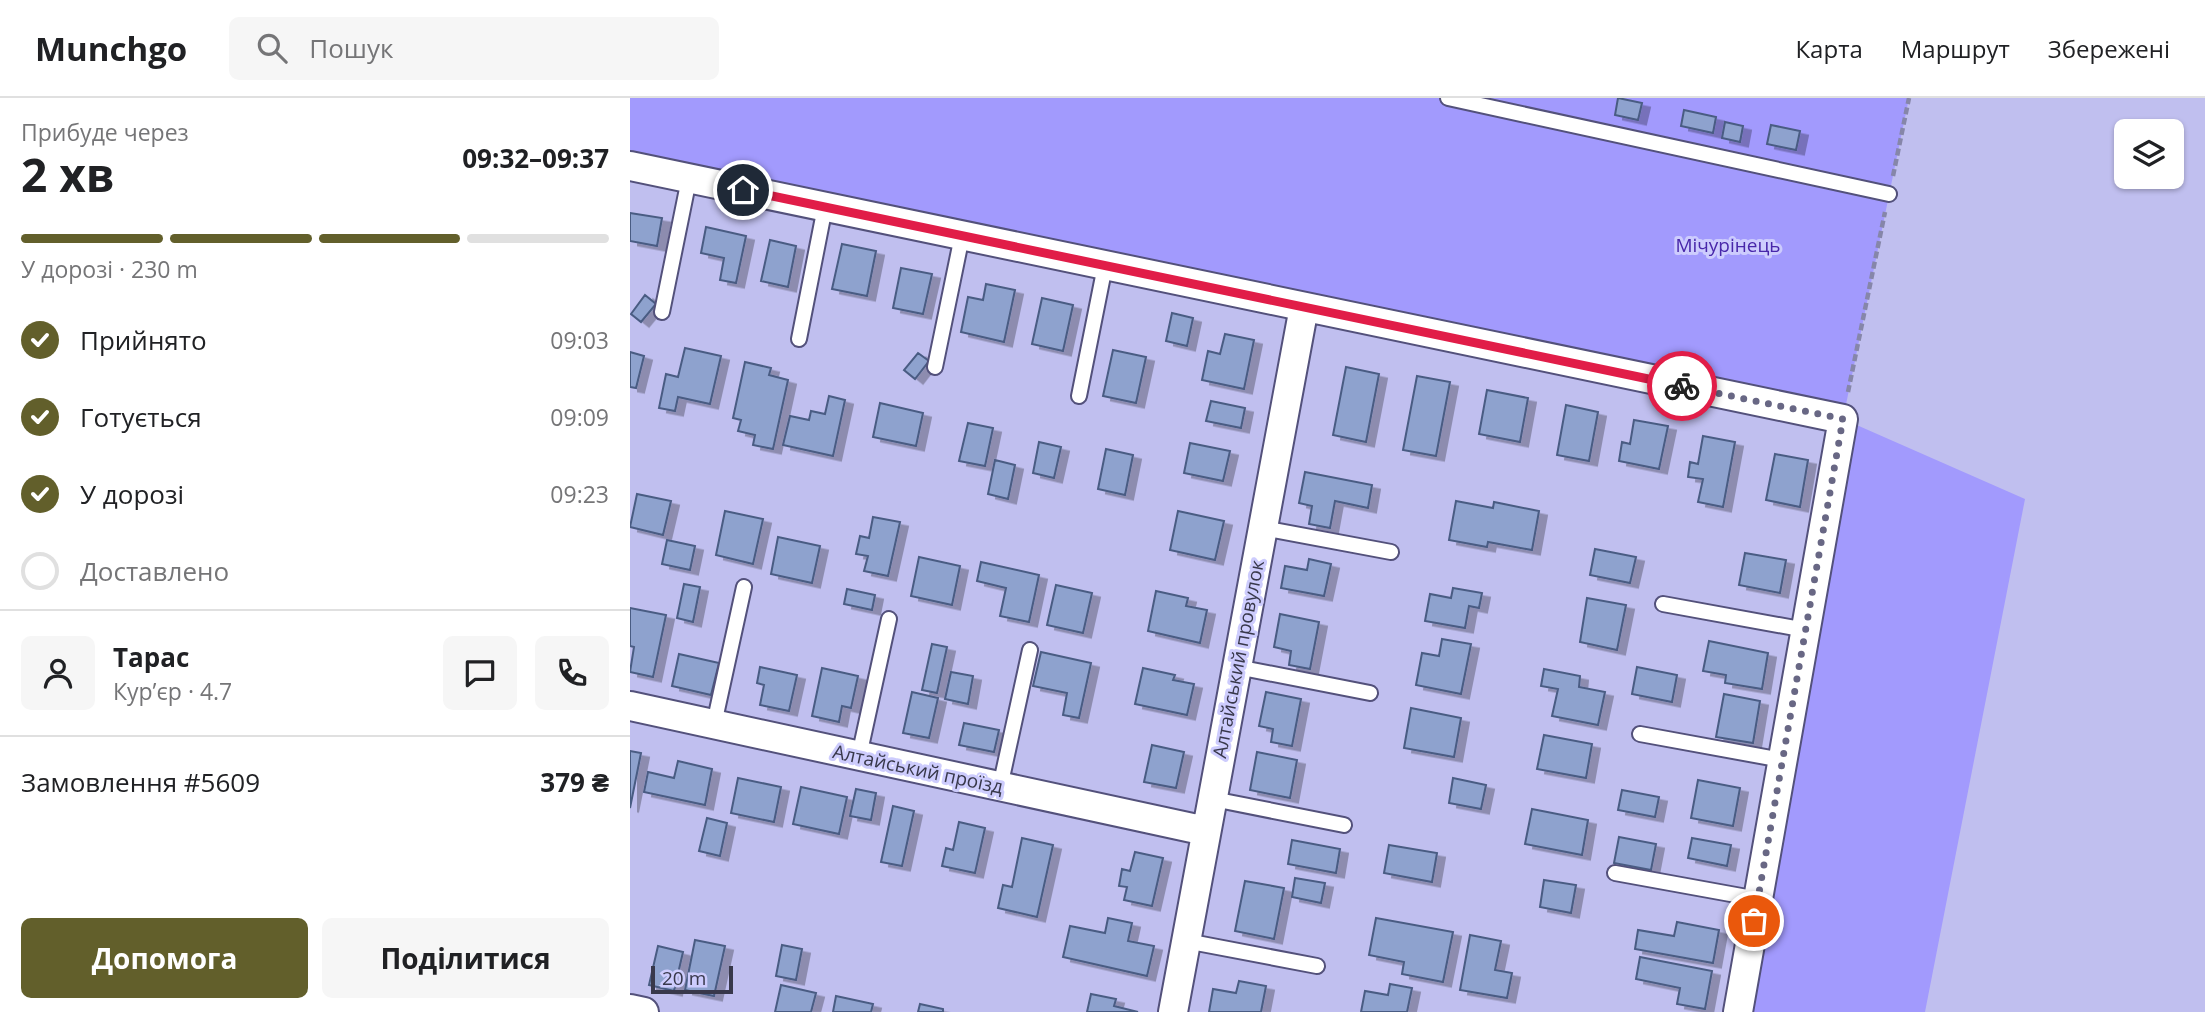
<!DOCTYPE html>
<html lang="uk">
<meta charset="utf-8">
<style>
body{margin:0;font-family:"Open Sans",sans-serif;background:#f6f6f6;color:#202124;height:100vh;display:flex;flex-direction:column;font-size:26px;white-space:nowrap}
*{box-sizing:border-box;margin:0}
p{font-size:23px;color:#757577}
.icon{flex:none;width:38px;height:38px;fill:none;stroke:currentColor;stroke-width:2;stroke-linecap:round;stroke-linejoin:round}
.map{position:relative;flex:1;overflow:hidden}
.details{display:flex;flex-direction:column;background:#fff;width:630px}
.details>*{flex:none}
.fabs{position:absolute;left:1484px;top:21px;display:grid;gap:14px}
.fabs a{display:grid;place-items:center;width:70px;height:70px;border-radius:10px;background:#fff;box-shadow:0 2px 5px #0004;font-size:35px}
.scale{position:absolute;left:21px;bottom:18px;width:82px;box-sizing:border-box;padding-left:7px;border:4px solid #38384b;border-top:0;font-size:19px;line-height:24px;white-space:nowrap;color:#38384b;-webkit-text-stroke:5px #cdccfd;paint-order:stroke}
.pin{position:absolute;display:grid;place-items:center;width:60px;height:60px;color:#fff;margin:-30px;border:4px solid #fff;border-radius:50%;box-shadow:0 2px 7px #0007}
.courier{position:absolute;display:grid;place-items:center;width:70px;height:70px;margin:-35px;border:5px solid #e11d48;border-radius:50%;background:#fff;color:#222;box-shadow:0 2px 9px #0007}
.head em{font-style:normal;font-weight:700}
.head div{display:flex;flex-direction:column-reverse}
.head{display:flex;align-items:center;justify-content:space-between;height:119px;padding:0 21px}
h1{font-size:46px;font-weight:700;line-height:52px}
.bar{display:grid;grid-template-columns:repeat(4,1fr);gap:10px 7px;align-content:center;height:84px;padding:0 21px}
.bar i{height:9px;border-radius:5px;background:#e0e0e0}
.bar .on{background:#625f2b}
.bar p{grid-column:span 4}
.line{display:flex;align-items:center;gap:18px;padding:0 21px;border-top:2px solid #e0e0e0}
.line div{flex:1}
.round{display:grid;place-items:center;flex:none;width:74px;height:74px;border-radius:10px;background:#f6f6f6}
ol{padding:0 21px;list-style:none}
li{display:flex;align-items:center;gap:21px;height:77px}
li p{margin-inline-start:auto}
li .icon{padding:7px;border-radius:50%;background:#625f2b;color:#fff;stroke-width:4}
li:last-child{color:#757577}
li i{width:38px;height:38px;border:4px solid #e0e0e0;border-radius:50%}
.action{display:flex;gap:14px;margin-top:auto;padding:14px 21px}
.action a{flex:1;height:80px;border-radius:10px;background:#625f2b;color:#fff;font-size:28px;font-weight:700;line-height:80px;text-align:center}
.action a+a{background:#f6f6f6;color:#202124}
header{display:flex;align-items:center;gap:42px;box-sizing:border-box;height:98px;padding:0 35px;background:#fff;border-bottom:2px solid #e0e0e0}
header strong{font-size:33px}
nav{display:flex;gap:38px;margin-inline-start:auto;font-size:24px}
.search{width:490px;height:63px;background:#f6f6f6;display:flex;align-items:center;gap:18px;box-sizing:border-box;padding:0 24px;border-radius:10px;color:#757577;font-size:26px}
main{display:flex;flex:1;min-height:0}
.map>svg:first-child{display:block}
</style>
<header>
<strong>Munchgo</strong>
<div class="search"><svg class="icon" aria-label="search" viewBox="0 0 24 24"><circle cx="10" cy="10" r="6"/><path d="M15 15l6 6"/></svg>Пошук</div>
<nav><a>Карта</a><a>Маршрут</a><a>Збережені</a></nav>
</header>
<main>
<section class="details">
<div class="head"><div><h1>2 хв</h1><p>Прибуде через</p></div><em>09:32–09:37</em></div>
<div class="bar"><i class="on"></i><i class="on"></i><i class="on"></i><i></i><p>У дорозі · 230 m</p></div>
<ol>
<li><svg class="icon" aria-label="check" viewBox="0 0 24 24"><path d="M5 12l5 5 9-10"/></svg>Прийнято<p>09:03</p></li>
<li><svg class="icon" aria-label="check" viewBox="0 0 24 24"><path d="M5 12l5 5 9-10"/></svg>Готується<p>09:09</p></li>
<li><svg class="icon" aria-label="check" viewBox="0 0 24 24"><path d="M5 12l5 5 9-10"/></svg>У дорозі<p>09:23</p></li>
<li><i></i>Доставлено</li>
</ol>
<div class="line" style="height:126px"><a class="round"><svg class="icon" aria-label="person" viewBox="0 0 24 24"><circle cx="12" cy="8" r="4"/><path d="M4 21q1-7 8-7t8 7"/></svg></a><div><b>Тарас</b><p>Кур’єр · 4.7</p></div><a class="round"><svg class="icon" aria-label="chat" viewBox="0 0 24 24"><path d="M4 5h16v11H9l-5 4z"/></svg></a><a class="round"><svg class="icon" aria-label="phone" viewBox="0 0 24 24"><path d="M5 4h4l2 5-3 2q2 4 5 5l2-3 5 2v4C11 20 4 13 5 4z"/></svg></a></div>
<div class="line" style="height:91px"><div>Замовлення #5609</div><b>379 ₴</b></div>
<div class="action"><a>Допомога</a><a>Поділитися</a></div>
</section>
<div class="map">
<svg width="1575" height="914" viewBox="0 0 1575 914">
<defs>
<filter id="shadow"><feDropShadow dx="8" dy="4.5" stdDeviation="0" flood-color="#0004"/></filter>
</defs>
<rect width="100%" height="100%" fill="#c0bfef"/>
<path fill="#a29afd" d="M0,0H1279L1213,321L1395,401L1295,914H1108L1212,321L0,68Z"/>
<path fill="#8ea2ce" stroke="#4a5c83" stroke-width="2" filter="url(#shadow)" d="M988,0L1012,5L1008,22L985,17Z
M1054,12L1086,19L1083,35L1051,28Z
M1095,24L1113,28L1110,44L1092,40Z
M1141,27L1170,33L1166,52L1137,46Z
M0,115L32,120L27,148L0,143Z
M76,129L116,138L106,185L90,182L94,160L71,155Z
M140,142L166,148L158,189L131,183Z
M212,146L246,153L237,198L202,191Z
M271,170L302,176L293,216L263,210Z
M356,186L385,192L374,244L331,234L338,199L353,202Z
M15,197L26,206L11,224L1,216Z
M412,200L443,207L433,253L402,246Z
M542,215L563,220L557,248L536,243Z
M595,236L624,242L614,291L572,282L578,253L590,256Z
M55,250L91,258L80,306L48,299L45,313L29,310L36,276L48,279Z
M483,252L516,259L506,305L473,298Z
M0,254L14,258L6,290L0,289Z
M288,255L299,263L285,281L274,272Z
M115,264L141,270L139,277L158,282L143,351L123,347L125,337L108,333L111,322L103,320Z
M716,269L749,276L736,344L703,337Z
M787,278L820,284L806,358L773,352Z
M857,292L898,300L890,344L849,336Z
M199,298L215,302L203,358L153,347L160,318L179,322L181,313L195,316Z
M581,303L615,310L611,330L576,323Z
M250,305L293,315L286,348L243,339Z
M936,307L968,314L959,363L927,357Z
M1004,322L1038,328L1029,371L989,363L992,344L1000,346Z
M338,325L363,330L355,368L329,363Z
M1073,338L1105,344L1093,409L1068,404L1073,381L1058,379L1060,364L1068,366Z
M409,344L431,349L424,380L403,375Z
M560,345L600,353L593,383L554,375Z
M476,351L503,357L495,397L468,391Z
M1145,356L1178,362L1170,409L1136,402Z
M365,362L385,367L378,401L358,396Z
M675,374L742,387L738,410L705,403L700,430L679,426L682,408L669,405Z
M7,396L41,403L33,437L0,429Z
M826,403L863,410L864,404L909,413L902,452L858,444L857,449L819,442Z
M95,413L133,421L123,466L86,457Z
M548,413L594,423L585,462L540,452Z
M243,419L270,424L258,478L234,473L238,458L226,456L230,438L239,440Z
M148,439L190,448L182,485L141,476Z
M37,442L65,448L60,472L32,466Z
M965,451L1006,459L1000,485L960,477Z
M1115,455L1156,462L1150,495L1109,487Z
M289,459L330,468L322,507L281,498Z
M679,461L701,466L694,498L651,490L655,468L677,472Z
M351,464L409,477L399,524L370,518L376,490L347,483Z
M54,486L70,489L63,524L47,520Z
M426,487L462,495L453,535L417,527Z
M823,490L852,495L849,510L839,508L835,530L795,523L800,496L821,500Z
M217,491L245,497L242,512L214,506Z
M526,493L558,500L556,508L577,512L570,545L518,533Z
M957,500L996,507L987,552L950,544Z
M0,510L36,517L23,579L0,574L4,549L0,548Z
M650,516L689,524L680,571L659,567L661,553L644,549Z
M812,541L841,546L831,596L786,587L792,555L809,558Z
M1079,543L1138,555L1132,591L1095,585L1096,577L1073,573Z
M302,546L317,549L307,595L292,592Z
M411,554L461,565L449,620L433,617L437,595L403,588Z
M49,556L89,565L81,597L42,588Z
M130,569L167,577L159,613L130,607L134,587L127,585Z
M1007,569L1047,577L1042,604L1002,596Z
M192,570L228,578L221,610L212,608L209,624L182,618Z
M513,570L545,577L543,582L564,586L557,617L505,606Z
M914,571L950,578L949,589L975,594L968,627L922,618L928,591L911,588Z
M321,574L343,578L338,606L315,601Z
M282,594L308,600L299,640L273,635Z
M636,594L671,601L662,648L641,644L643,631L629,628Z
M1094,596L1130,603L1123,645L1086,639Z
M781,610L831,620L824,659L774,650Z
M334,625L369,632L364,654L329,647Z
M914,637L962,646L956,680L907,671Z
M522,647L554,654L546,690L514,684Z
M0,653L11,655L0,710Z
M627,654L667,662L660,700L620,692Z
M48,663L82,671L75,707L14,694L18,674L44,680Z
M108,680L151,689L144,724L101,715Z
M823,680L856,687L851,711L819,705Z
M1068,682L1110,690L1103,728L1061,720Z
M171,689L217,699L209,736L163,726Z
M226,691L246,695L241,722L220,718Z
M992,692L1029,699L1025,719L988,712Z
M263,708L284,713L272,768L251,764Z
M902,711L958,722L952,757L895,746Z
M77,720L97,725L90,758L69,753Z
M329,724L355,730L345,775L312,768L316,750L323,752Z
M989,739L1026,746L1021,772L984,765Z
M392,740L423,747L407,819L368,810L373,787L382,789Z
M1062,740L1101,747L1097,768L1058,760Z
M662,742L710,751L706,775L658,766Z
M759,747L807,755L802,784L754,775Z
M505,754L533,760L522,808L494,802L497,789L489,788L492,771L500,773Z
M665,780L695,785L691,805L662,799Z
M914,782L946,787L941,815L910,809Z
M615,783L654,790L644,841L605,833Z
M478,820L502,825L498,843L524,848L517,878L433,859L440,828L475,835Z
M746,820L823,834L813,884L772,876L774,864L739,857Z
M1047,824L1089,832L1083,865L1005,851L1008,832L1044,838Z
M840,837L871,843L865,872L882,875L877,900L830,892Z
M65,842L95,848L84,898L55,892Z
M152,847L172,851L166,882L146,878Z
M28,848L53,854L44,893L19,887Z
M1010,859L1082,873L1075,911L1047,906L1050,890L1006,881Z
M609,883L636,888L631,914H579L583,891L606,895Z
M760,886L782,890L777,914H731L735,893L758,897Z
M151,887L186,895L181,914H145Z
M461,896L486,901L484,908L508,914H457Z
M206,898L243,906L241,914H203Z
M290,906L313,911V914H288Z"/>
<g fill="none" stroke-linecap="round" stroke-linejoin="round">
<defs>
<path id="lane" d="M818,0L1259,96
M32,214L59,81
M169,241L195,109
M305,269L332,138
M449,298L475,168
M633,430L761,454
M1033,506L1176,532
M607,569L740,595
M84,626L114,489
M1010,636L1152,662
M229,658L259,521
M370,689L400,552
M583,701L714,727
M985,775L1128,801
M556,843L687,868"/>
<path id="street" d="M0,68L1213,321L1108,914
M0,608L576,733
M0,911L14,914
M543,914L674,209"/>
</defs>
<use href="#lane" stroke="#53517b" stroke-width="18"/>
<use href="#street" stroke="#53517b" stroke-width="32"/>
<path stroke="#8686a9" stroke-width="4.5" stroke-dasharray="7 3.5" stroke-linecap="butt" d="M1263,78L1279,0
M1218,294L1255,114"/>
<use href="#lane" stroke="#fff" stroke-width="14"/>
<use href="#street" stroke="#fff" stroke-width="28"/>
</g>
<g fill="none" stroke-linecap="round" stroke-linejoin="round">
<path stroke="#686784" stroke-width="7" stroke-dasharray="0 12.6" d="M1052,288L1213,321L1124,823"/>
<path stroke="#e11d48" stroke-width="9" d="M113,92L1052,288"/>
</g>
<g text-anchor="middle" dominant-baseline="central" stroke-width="6" stroke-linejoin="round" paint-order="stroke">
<g font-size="19" fill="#4827aa" stroke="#cdccfd">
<text x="1098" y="147">Мічурінець</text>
</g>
<g font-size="19" fill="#38384b" stroke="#cdccfd">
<text transform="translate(608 561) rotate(-79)">Алтайський провулок</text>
<text transform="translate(288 671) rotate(12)">Алтайський проїзд</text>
</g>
</g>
</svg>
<div class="fabs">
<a><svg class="icon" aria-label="layers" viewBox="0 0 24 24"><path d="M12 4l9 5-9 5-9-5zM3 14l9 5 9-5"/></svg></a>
</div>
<div class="scale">20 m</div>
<div class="pin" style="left:1124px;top:823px;background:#ea580c"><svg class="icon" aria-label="bag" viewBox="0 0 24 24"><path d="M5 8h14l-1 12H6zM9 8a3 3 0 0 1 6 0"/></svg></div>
<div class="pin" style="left:113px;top:92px;background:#1f2937"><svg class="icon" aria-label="home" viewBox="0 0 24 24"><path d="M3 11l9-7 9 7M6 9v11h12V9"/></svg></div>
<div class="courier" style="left:1052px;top:288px"><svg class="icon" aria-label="bike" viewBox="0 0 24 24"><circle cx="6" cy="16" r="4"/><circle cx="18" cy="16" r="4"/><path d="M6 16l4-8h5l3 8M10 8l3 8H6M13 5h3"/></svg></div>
</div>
</main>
